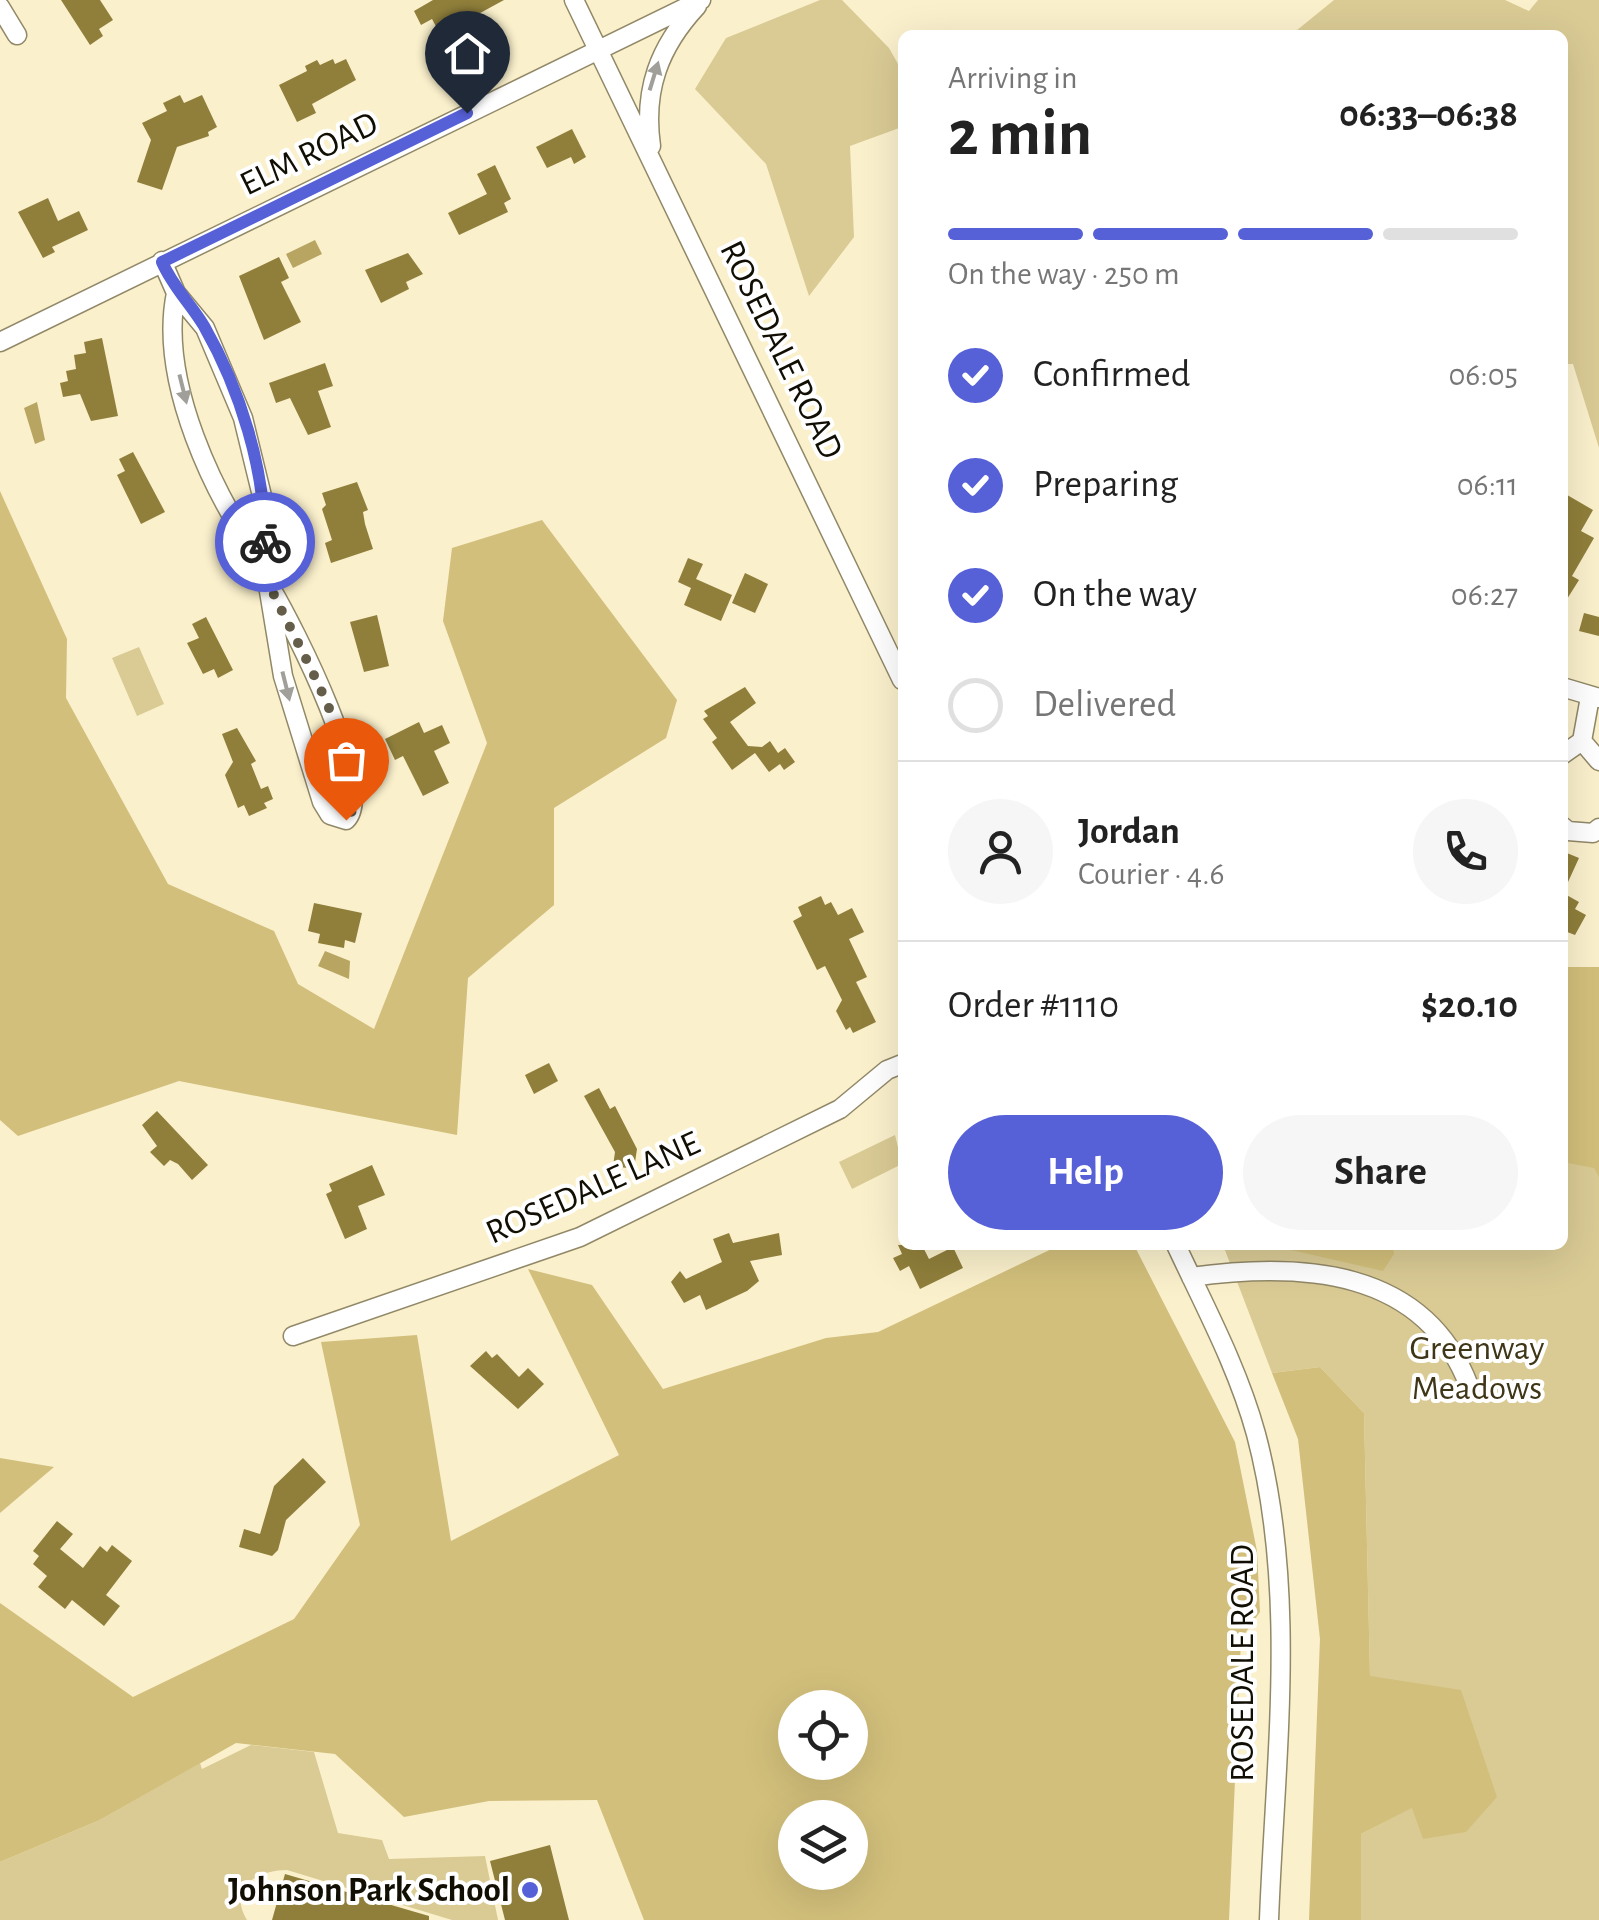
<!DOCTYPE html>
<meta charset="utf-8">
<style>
body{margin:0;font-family:"Alegreya Sans",sans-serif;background:#f6f6f6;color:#222;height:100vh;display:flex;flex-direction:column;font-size:38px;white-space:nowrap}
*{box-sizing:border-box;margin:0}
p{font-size:32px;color:#767676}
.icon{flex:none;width:55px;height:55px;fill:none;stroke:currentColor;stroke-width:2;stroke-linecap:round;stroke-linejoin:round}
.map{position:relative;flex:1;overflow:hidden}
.sheet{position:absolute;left:898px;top:30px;width:670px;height:1220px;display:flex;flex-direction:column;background:#fff;border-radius:15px;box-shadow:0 10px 40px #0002}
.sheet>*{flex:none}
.fabs{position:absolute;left:778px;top:1690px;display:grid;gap:20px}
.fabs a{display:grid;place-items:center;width:90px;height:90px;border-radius:50%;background:#fff;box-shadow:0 10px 40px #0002;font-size:50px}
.pin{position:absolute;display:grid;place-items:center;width:85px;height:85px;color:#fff;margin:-102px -42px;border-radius:50% 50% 50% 0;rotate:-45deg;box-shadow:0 0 10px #0007}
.pin .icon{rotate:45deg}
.courier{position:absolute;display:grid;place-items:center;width:100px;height:100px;margin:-50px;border:8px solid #5660d7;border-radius:50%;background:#fff;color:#222;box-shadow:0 2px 12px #0007}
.headline em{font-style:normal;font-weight:700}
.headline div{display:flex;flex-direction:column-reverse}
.headline{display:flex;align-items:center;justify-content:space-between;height:170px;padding:0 50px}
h1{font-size:65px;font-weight:700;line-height:75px}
.bar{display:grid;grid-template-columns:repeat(4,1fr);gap:15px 10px;align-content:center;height:120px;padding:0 50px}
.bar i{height:12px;border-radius:8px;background:#e0e0e0}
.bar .on{background:#5660d7}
.bar p{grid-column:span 4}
.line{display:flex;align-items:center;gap:25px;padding:0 50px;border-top:2px solid #e0e0e0}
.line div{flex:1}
.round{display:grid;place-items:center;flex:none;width:105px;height:105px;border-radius:52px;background:#f6f6f6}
ol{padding:0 50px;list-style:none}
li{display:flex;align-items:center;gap:30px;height:110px}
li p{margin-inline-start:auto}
li .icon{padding:10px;border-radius:50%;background:#5660d7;color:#fff;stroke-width:4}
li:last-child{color:#767676}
li i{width:55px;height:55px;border:5px solid #e0e0e0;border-radius:50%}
.button{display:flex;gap:20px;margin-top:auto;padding:20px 50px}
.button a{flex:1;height:115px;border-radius:60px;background:#5660d7;color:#fff;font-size:40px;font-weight:700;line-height:115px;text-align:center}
.button a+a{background:#f6f6f6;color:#222}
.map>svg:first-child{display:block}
</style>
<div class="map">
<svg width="1599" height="1920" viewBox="0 0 1599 1920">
<rect width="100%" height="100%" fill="#faf0cc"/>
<path fill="#dacb95" d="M820,0H842L889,48L902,71V127L850,146L854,237L809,296L766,164L695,89L726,38Z
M1334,0H1505L1529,11L1538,0H1599V448L1573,364H1563L1562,35H1291Z
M139,647L164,704L137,716L112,658Z
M1563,1057L1599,1079V1920H1361V1834L1413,1807L1460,1691L1370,1677L1364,1413L1320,1367L1272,1373L1223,1245H1562Z
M895,1135L902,1164L852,1189L839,1162Z
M251,1745L314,1752L338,1833L382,1840L389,1859L485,1856L498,1920H452L287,1870C258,1870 227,1887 247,1920H0V1862L100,1820L200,1763L202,1769Z"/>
<path fill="#d2bf7b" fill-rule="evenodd" d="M0,491L67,639L66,698L168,884L274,931L298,984L374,1029L487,743L443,621L452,548L542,520L677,700L666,738L554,808V905L468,978L457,1135L179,1081L18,1136L0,1120Z
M1563,967H1599V1177L1594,1168L1563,1162Z
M1060,1245H1134L1235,1442L1257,1551L1260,1612L1241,1639L1229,1920H644L597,1800L489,1801L404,1817L335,1754L236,1743L100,1820L0,1862V1603L133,1697L294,1619L360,1525L321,1342L417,1335L451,1541L619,1455L528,1269L592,1285L663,1389L826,1338L878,1332ZM795,1708H850V1762H795ZM795,1818H850V1872H795Z
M1269,1245H1393L1394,1254L1383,1271Z
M1320,1367L1364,1413L1370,1676L1461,1690L1497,1797L1466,1832L1423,1839L1412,1808L1361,1834V1920H1309L1320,1639L1298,1439L1272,1373Z
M0,1458L54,1467L0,1513Z"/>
<path fill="#b7a561" d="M315,240L322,254L293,268L286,254Z
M37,402L45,440L35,444L24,408Z
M325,951L350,961L349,979L318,966Z"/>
<path fill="#907f3b" d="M61,0H100L113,20L99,29L103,36L90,45Z
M433,0H504L471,18L474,24L460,31L456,23L439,32L432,19L421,25L414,11Z
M333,59L335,64L346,59L356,80L312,104L316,113L297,122L279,85L307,71L305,66L317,60L320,65Z
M180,95L184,103L202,95L217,127L208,132L209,136L177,147L162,190L137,182L151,140L142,123L167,111L163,103Z
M572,129L586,157L574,164L571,157L547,168L536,147Z
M495,165L511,199L504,203L508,212L459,235L448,213L487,194L477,174Z
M48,198L58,221L79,211L88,230L52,247L55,252L43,258L18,212Z
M408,253L423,274L406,282L409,289L381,303L365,270Z
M279,257L289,278L281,282L301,322L264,340L239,276Z
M102,338L118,416L91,421L80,394L63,397L60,383L68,381L66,371L76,369L74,355L86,353L84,342Z
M325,363L333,386L318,391L331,427L308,435L290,398L276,403L269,383Z
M133,452L165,512L141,524L117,475L125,471L119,459Z
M357,482L368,510L363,512L365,524L373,549L331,563L325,543L332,540L322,509L326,505L322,493Z
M1562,492L1593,510L1581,531L1594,538L1572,576L1579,580L1562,607Z
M688,558L703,564L696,579L732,595L721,621L684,605L691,588L678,582Z
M745,573L768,584L755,613L732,603Z
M1584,613L1599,617V636L1579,631Z
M377,615L389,666L364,672L350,622Z
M206,617L233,670L218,678L214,669L203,674L187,643L199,638L192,624Z
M745,687L756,703L730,722L748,746L762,747L770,741L778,753L785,748L795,762L784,770L780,764L769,772L755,753L732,770L712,742L717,738L703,719L708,716L704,711Z
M419,722L424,733L442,725L450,743L434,751L449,783L423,796L403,756L395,760L385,739Z
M237,728L256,761L251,764L261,789L268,786L273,799L264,803L267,808L249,816L244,805L238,808L225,775L233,762L222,734Z
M1562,851L1579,858L1563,893L1579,902L1575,909L1586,915L1575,935L1562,930Z
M821,896L825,905L831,902L838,915L852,908L864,932L849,939L867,977L856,982L876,1022L853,1033L850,1027L846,1030L836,1011L842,1000L825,966L817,970L793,921L802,916L798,907Z
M314,903L362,913L355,943L345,940L344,948L318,943L320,934L308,931Z
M549,1063L558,1081L534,1094L525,1075Z
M599,1088L610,1109L615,1106L637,1149L634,1169L613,1166L615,1152L584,1096Z
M157,1111L208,1165L192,1180L178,1164L170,1160L164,1166L150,1152L157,1146L142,1125Z
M372,1165L385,1195L358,1206L367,1229L345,1239L326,1194L332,1191L329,1184Z
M729,1233L733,1243L779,1233L782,1255L750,1261L759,1281L747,1291L706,1310L700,1295L684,1303L671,1282L680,1271L686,1279L722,1262L713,1239Z
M898,1245H922L929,1259L953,1247L963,1268L920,1289L909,1266L900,1271L893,1258L902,1254Z
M486,1351L492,1358L497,1354L519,1377L528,1368L544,1384L518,1409L470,1366Z
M303,1458L326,1482L286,1520L278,1550L272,1556L239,1547L244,1529L260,1534L274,1486Z
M57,1521L73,1534L60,1549L83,1568L100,1546L107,1552L112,1545L132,1561L106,1595L120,1606L104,1626L72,1600L65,1609L38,1587L47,1576L33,1564L39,1556L33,1551Z
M550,1845L569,1920H505L490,1861Z
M285,1874L429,1916V1920H272Z"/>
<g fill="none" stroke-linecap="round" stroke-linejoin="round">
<defs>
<path id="minor" d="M574,0L902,680
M0,7L17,35
M651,146C643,90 659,47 697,6
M162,261L176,293L205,328L243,418L262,496L265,567L283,676L322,802L330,815L346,820C378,790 292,624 272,590
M176,293C158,381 214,497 265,567
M0,342L701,0
M1562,687L1599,698
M1582,741L1599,761
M1562,755L1582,741L1590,697
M1562,826L1568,831L1593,833L1599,828
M1176,1245C1205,1307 1238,1368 1256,1434C1298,1592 1275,1759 1269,1920
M1191,1277C1299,1262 1424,1267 1469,1386
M293,1336L580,1237L840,1109L887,1070L902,1064"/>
</defs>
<use href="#minor" stroke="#918867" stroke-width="21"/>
<use href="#minor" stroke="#fff" stroke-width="18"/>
</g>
<defs><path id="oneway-solid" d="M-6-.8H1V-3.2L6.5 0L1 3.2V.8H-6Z" transform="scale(2.5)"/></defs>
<g fill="#a09f9a">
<use href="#oneway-solid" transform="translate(654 76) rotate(-73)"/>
<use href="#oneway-solid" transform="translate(183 389) rotate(76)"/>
<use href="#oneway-solid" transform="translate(286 686) rotate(76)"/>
</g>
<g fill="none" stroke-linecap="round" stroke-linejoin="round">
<path stroke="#635d49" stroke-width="10" stroke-dasharray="0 18" d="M265,542C265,558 265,572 271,588C287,627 382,786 346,820"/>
<path stroke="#5660d7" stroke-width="12" d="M265,542C265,469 240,389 204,326C190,303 173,287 162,262L467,113"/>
</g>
<circle fill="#5660d7" stroke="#fff" stroke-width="4" cx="530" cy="1890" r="10"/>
<g text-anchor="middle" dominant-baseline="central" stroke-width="8" stroke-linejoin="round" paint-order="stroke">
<g font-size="35" fill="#110e03" stroke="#fff">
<text transform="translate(309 154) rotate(-26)">ELM ROAD</text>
<text transform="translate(781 350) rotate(64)">ROSEDALE ROAD</text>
<text transform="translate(593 1188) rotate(-24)">ROSEDALE LANE</text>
<text transform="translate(1242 1663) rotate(-90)">ROSEDALE ROAD</text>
</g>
<g font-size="35" fill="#3e3617" stroke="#fff">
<text x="1477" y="1348">Greenway<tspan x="1477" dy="40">Meadows</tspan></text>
</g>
<g font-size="35" font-weight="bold" fill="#110e03" stroke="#fff" text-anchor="end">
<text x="510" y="1890">Johnson Park School</text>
</g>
</g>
</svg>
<div class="fabs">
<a><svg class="icon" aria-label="locate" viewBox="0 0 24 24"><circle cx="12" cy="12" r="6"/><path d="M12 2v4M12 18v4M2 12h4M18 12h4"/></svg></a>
<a><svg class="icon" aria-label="layers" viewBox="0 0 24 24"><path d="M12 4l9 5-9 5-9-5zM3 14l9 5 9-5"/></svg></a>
</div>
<div class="pin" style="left:346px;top:820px;background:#ea580c"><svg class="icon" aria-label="bag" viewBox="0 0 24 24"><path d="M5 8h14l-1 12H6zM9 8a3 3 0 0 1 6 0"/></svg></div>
<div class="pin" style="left:467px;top:113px;background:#1f2937"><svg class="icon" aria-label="home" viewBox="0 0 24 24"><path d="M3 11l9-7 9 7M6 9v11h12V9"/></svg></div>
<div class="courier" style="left:265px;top:542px"><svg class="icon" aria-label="bike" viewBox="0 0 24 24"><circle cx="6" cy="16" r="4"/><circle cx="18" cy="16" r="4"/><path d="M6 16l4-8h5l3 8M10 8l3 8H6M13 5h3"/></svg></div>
<section class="sheet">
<div class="headline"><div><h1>2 min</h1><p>Arriving in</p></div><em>06:33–06:38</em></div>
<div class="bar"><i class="on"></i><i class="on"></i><i class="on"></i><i></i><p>On the way · 250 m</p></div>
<ol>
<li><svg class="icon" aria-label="check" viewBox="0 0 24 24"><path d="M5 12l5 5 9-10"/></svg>Confirmed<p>06:05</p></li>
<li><svg class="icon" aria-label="check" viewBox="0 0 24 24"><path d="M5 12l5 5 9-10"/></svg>Preparing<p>06:11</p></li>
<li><svg class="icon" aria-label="check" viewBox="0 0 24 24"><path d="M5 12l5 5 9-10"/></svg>On the way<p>06:27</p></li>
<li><i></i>Delivered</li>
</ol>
<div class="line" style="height:180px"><a class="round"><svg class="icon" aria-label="person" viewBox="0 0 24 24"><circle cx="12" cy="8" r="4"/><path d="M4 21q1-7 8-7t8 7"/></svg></a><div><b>Jordan</b><p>Courier · 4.6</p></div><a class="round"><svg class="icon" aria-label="phone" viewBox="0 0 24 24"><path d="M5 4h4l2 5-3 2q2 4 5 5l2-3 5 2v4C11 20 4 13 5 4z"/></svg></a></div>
<div class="line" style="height:130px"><div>Order #1110</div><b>$20.10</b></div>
<div class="button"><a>Help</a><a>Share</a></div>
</section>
</div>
